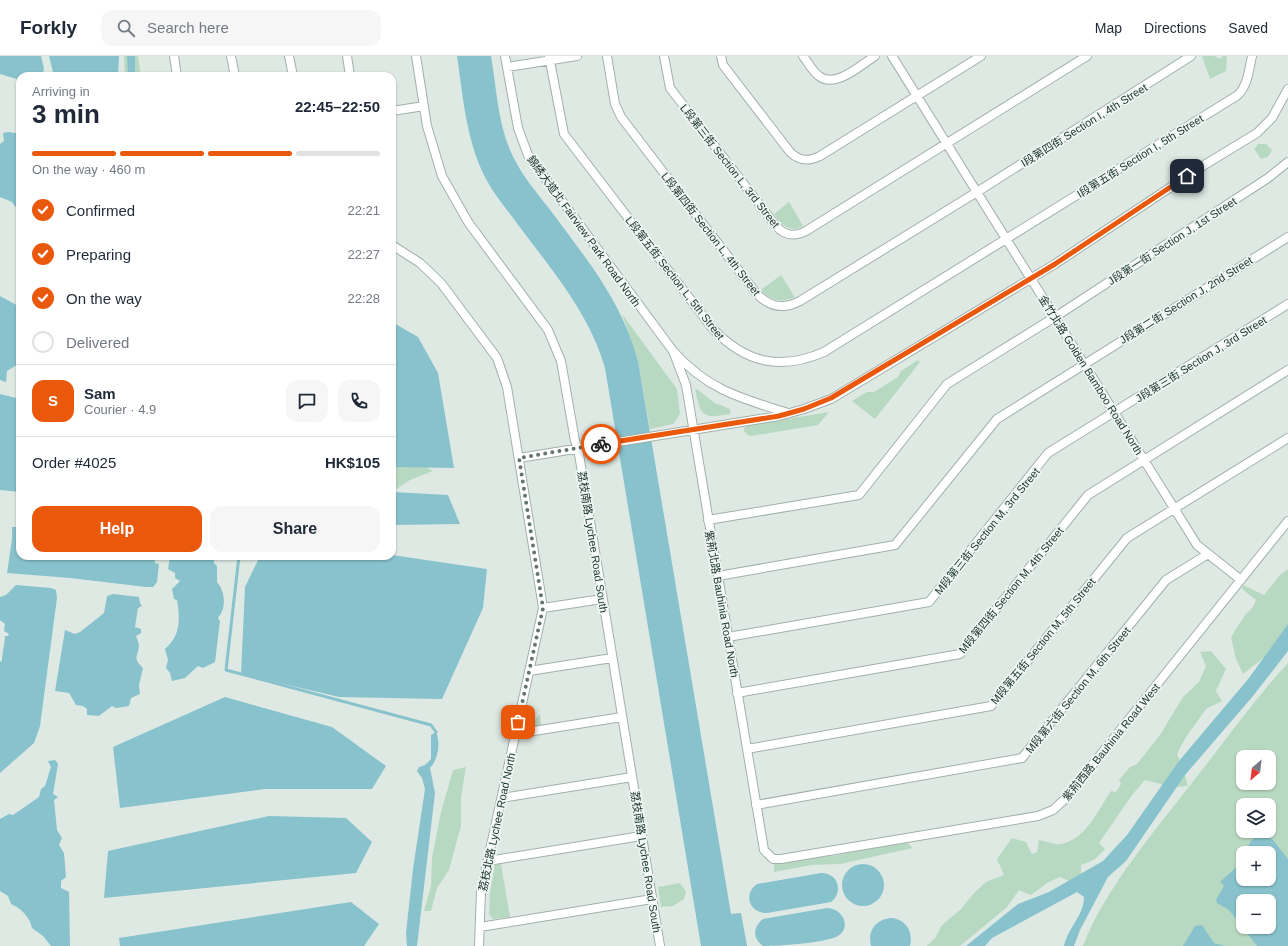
<!DOCTYPE html>
<meta charset="utf-8">
<style>
body{margin:0;font-family:Helvetica,"Noto Sans TC",sans-serif;background:#f6f6f7;color:#1f2937;height:100vh;display:flex;flex-direction:column;font-size:15px;white-space:nowrap}
*{box-sizing:border-box;margin:0}
p{font-size:13px;color:#747a83}
.icon{flex:none;width:22px;height:22px;fill:none;stroke:currentColor;stroke-width:2;stroke-linecap:round;stroke-linejoin:round}
.map{position:relative;flex:1;overflow:hidden}
.panel{position:absolute;left:16px;top:16px;width:380px;height:488px;display:flex;flex-direction:column;background:#fff;border-radius:12px;box-shadow:0 1px 3px #0004}
.panel>*{flex:none}
.needle{width:26px;rotate:208deg}
.controls{position:absolute;left:1236px;top:694px;display:grid;gap:8px}
.controls a{display:grid;place-items:center;width:40px;height:40px;border-radius:8px;background:#fff;box-shadow:0 1px 3px #0004;font-size:20px}
.pin{position:absolute;display:grid;place-items:center;width:34px;height:34px;color:#fff;margin:-17px;border-radius:8px;box-shadow:0 2px 6px #0006}
.courier{position:absolute;display:grid;place-items:center;width:40px;height:40px;margin:-20px;border:3px solid #ea580c;border-radius:50%;background:#fff;color:#222;box-shadow:0 1px 5px #0007}
.head em{font-style:normal;font-weight:600}
.head div{display:flex;flex-direction:column-reverse}
.head{display:flex;align-items:center;justify-content:space-between;height:68px;padding:0 16px}
h1{font-size:26px;font-weight:600;line-height:30px}
.bar{display:grid;grid-template-columns:repeat(4,1fr);gap:6px 4px;align-content:center;height:48px;padding:0 16px}
.bar i{height:5px;border-radius:3px;background:#e0e1e3}
.bar .current{background:#ea580c}
.bar p{grid-column:span 4}
.line{display:flex;align-items:center;gap:10px;padding:0 16px;border-top:1px solid #e0e1e3}
.line div{flex:1}
.round{display:grid;place-items:center;flex:none;width:42px;height:42px;border-radius:12px;background:#f6f6f7}
ol{padding:0 16px;list-style:none}
li{display:flex;align-items:center;gap:12px;height:44px}
li p{margin-inline-start:auto}
li .icon{padding:4px;border-radius:50%;background:#ea580c;color:#fff;stroke-width:4}
li:last-child{color:#747a83}
li i{width:22px;height:22px;border:2px solid #e0e1e3;border-radius:50%}
.primary-button{display:flex;gap:8px;margin-top:auto;padding:8px 16px}
.primary-button a{flex:1;height:46px;border-radius:12px;background:#ea580c;color:#fff;font-size:16px;font-weight:600;line-height:46px;text-align:center}
.primary-button a+a{background:#f6f6f7;color:#1f2937}
header{display:flex;align-items:center;gap:24px;box-sizing:border-box;height:56px;padding:0 20px;background:#fff;border-bottom:1px solid #e0e1e3}
header strong{font-size:19px}
nav{display:flex;gap:22px;margin-inline-start:auto;font-size:14px}
.search{width:280px;height:36px;background:#f6f6f7;display:flex;align-items:center;gap:10px;box-sizing:border-box;padding:0 14px;border-radius:12px;color:#747a83;font-size:15px}
.map>svg:first-child{display:block}
</style>
<header>
<strong>Forkly</strong>
<div class="search"><svg class="icon" aria-label="search" viewBox="0 0 24 24"><circle cx="10" cy="10" r="6"/><path d="M15 15l6 6"/></svg>Search here</div>
<nav><a>Map</a><a>Directions</a><a>Saved</a></nav>
</header>
<div class="map">
<svg width="1288" height="890" viewBox="0 0 1288 890">
<rect width="100%" height="100%" fill="#dee9e4"/>
<path fill="#b8d9c1" fill-rule="evenodd" d="M124,0H138L141,20H125Z
M1202,0H1214L1221,3L1222,0H1227L1226,15L1210,23Z
M1258,88H1266L1272,94L1268,101L1261,103L1254,93Z
M789,146L803,170C789,177 782,169 774,158Z
M781,219L795,241C782,247 771,245 761,234Z
M622,258L677,333L680,358L673,368L650,373L638,305Z
M918,304L920,306L875,363L852,345L867,336H874L898,321L901,315Z
M695,332L715,347L730,353L731,358C702,363 700,360 695,332Z
M829,356L818,369L751,380L748,379L744,375V372L749,369Z
M392,396L400,397L433,415L410,424L392,436Z
M1288,513V574L1271,596L1243,618L1236,603L1231,581L1245,559L1253,551L1256,544L1242,533L1243,529L1264,539L1280,519Z
M1211,595L1226,613L1216,635L1222,645L1206,653L1186,681L1177,698L1183,712L1188,730L1171,731L1145,724L1132,739L1099,787L1105,793L1094,804L1081,809V830L1060,821L1047,827L1031,839L1019,834L1006,852L960,890H927L935,882L942,869L961,853L974,837L986,826L1004,819L997,803L1012,782L1026,786L1032,798L1037,796L1039,784C1046,785 1054,789 1060,788C1085,785 1098,754 1111,735L1116,736L1121,728L1119,724L1130,711L1137,708L1160,679L1183,641L1199,626L1206,610L1200,596Z
M1288,607V890H1083C1104,834 1154,776 1191,728C1223,688 1253,645 1288,607ZM1243,701H1269V727H1243ZM1243,749H1269V775H1243ZM1243,797H1269V823H1243ZM1243,845H1269V871H1243Z
M540,658L541,673L532,675L523,664L526,659L534,665Z
M466,711L461,741V770L449,814L437,832L431,855H424L431,830L432,802L441,756L453,714Z
M906,786L913,792L840,808L812,809L774,816V807L838,799L876,790Z
M501,808L510,861L493,863L489,858L490,836L495,809Z
M680,827L686,836L684,843L673,850L661,851L658,831Z"/>
<path fill="#88c2cc" fill-rule="evenodd" d="M0,0H41L44,13L42,20H20V24L0,18Z
M49,0H119L118,20H54Z
M127,0H135V20H128Z
M457,0H491C497,35 498,75 516,106C524,122 537,137 548,151C586,203 620,241 638,305L731,858L741,857L747,890H701L605,312C589,256 550,212 516,166C505,151 493,137 485,121C466,84 463,40 457,0Z
M9,76L20,78V157L12,146L0,141V88L4,85L3,77Z
M0,240L20,251V307L7,315L6,326L0,324Z
M392,266L418,281L438,317L454,412L392,411Z
M0,338L20,343V436L0,434Z
M392,436L448,439L460,468L392,469Z
M12,471H20V500H154L155,507L159,508L157,526L153,531H146L70,522L7,517L12,483Z
M392,499L487,513L483,552L442,643L339,641L241,618L245,531L260,500Z
M170,500L180,502L183,500H214V507L217,510V526C225,535 227,552 218,562L220,565L215,606L203,612L198,610L185,622L172,625L170,617L166,612L168,604L165,593C181,580 180,562 177,544L174,543L172,533L180,525L175,522V517L168,513Z
M16,529L51,532L56,534L57,542L40,670L34,687L0,717V606L2,605C2,597 5,587 5,580H8L9,578L4,575L5,568L0,564V541L6,539Z
M113,538L139,541L140,547L142,550L138,552L135,571L141,573V577L136,580C137,583 139,587 139,590C138,601 132,602 143,612L139,629L140,638L131,642L129,650L116,652L112,650L99,660L87,659V653L83,650L76,649L69,637L55,635L65,574L75,578L80,576L104,557L107,540Z
M1288,568V595L1253,640L1185,719L1126,805L1108,821L1080,874L1074,890H1064C1068,872 1084,859 1084,841L1077,836L992,882L985,890H966L1018,848L1049,836L1103,805L1127,779L1179,705L1249,622Z
M225,641L332,671L386,710L372,733H265L120,752L113,691Z
M436,676C441,687 438,704 430,712L435,737L417,890H407L406,877L413,813L425,733L422,722L417,715L419,711L425,709L431,703V679Z
M55,704L58,708L53,738L58,741L54,744L57,774L62,782L59,789L64,797L66,821L61,825V832L69,836L70,890H51L43,880L32,872C30,861 21,852 11,848L8,840L0,835V763L9,758L13,759L39,741L41,733L45,730L51,711L48,705Z
M269,760L346,762L372,786L356,817L104,842L108,795Z
M1258,779H1265L1273,784L1288,803V890H1257L1229,854L1217,847L1216,844L1224,830L1220,826L1242,806L1243,803V823H1269V797H1244L1251,785ZM1243,845H1269V871H1243Z
M842 829a21 21 0 1 1 42 0a21 21 0 1 1-42 0Z
M821,817C838,817 844,835 831,846L767,857C749,857 743,838 757,828Z
M351,846L379,868L364,890H120L119,882Z
M827,852C843,852 853,873 836,881C822,887 779,890 763,890C752,882 753,871 763,863Z
M893,862C907,865 913,876 910,890H871C867,874 877,862 893,862Z
M1202,869L1214,887L1225,890H1183L1195,870Z"/>
<g fill="none" stroke-linecap="round" stroke-linejoin="round">
<path stroke="#88c2cc" stroke-width="3" d="M239,500L226,614L431,669L436,676"/>
<defs>
<path id="street" d="M174,0L177,20
M231,0L235,20
M289,0L293,20
M347,0L350,20
M416,0L427,70L442,120L468,166L548,274L561,305L575,385L578,392L660,890
M505,0L518,72L528,99L673,295C708,334 740,342 788,357
M549,0L564,78L713,273C746,307 780,315 824,296L1238,39C1248,29 1249,13 1252,0
M607,0L615,48L621,61L756,237C769,251 783,254 800,245L977,136L1191,0
M664,0L670,32L776,170C785,180 794,181 806,175L1087,0
M721,0L723,9L790,96C799,105 808,106 820,100L981,0
M803,0C808,6 812,15 819,20C835,33 861,9 875,0
M892,0L1197,489L1241,524
M507,11L577,0
M392,55L424,50
M392,189L420,207L441,227L497,302L507,331L541,539L543,552L481,835L479,890
M673,295L686,329L764,794L773,803H781L1038,760L1053,754L1065,743L1288,465
M519,402L779,360L804,353L831,343L1055,208L1201,111L1257,77L1272,62L1288,33
M708,464L859,439L947,328L1055,261L1268,122L1288,106
M718,520L895,489L997,363L1288,181
M543,552L602,543
M728,581L929,546L1048,397L1288,248
M529,615L612,602
M737,637L960,598L1088,439L1288,314
M515,678L622,661
M747,693L991,650L1127,482L1288,382
M502,742L632,721
M756,749L1022,702L1166,524L1208,498
M488,805L641,780
M480,871L652,843"/>
</defs>
<use href="#street" stroke="#a2b0ab" stroke-width="10"/>
<use href="#street" stroke="#fff" stroke-width="8"/>
</g>
<g fill="none" stroke-linecap="round" stroke-linejoin="round">
<path stroke="#637570" stroke-width="4" stroke-dasharray="0 7.2" d="M518,666L543,552L519,402L601,388"/>
<path stroke="#ea580c" stroke-width="5" d="M601,388L779,360L804,353L831,342L1055,208L1187,120"/>
</g>
<g text-anchor="middle" dominant-baseline="central" stroke-width="3.5" stroke-linejoin="round" paint-order="stroke">
<g font-size="11" fill="#213731" stroke="#eef6f2">
<text transform="translate(1084 69) rotate(-32)">I段第四街 Section I, 4th Street</text>
<text transform="translate(1140 100) rotate(-32)">I段第五街 Section I, 5th Street</text>
<text transform="translate(730 110) rotate(52)">L段第三街 Section L, 3rd Street</text>
<text transform="translate(584 175) rotate(54)">錦綉大道北 Fairview Park Road North</text>
<text transform="translate(711 178) rotate(52)">L段第四街 Section L, 4th Street</text>
<text transform="translate(1172 185) rotate(-33)">J段第一街 Section J, 1st Street</text>
<text transform="translate(675 222) rotate(52)">L段第五街 Section L, 5th Street</text>
<text transform="translate(1186 244) rotate(-32)">J段第二街 Section J, 2nd Street</text>
<text transform="translate(1201 303) rotate(-32)">J段第三街 Section J, 3rd Street</text>
<text transform="translate(1091 319) rotate(58)">金竹北路 Golden Bamboo Road North</text>
<text transform="translate(987 475) rotate(-51)">M段第三街 Section M, 3rd Street</text>
<text transform="translate(593 486) rotate(81)">荔枝南路 Lychee Road South</text>
<text transform="translate(1011 534) rotate(-51)">M段第四街 Section M, 4th Street</text>
<text transform="translate(722 548) rotate(80)">紫荊北路 Bauhinia Road North</text>
<text transform="translate(1043 585) rotate(-51)">M段第五街 Section M, 5th Street</text>
<text transform="translate(1078 634) rotate(-51)">M段第六街 Section M, 6th Street</text>
<text transform="translate(1111 686) rotate(-51)">紫荊西路 Bauhinia Road West</text>
<text transform="translate(497 766) rotate(-78)">荔枝北路 Lychee Road North</text>
<text transform="translate(646 806) rotate(81)">荔枝南路 Lychee Road South</text>
</g>
</g>
</svg>
<div class="controls">
<a><svg class="needle" viewBox="-14 -14 28 28"><path d="M0-13l5 13h-10z" fill="#e53935"/><path d="M0 13l5-13h-10z" fill="#747a83"/></svg></a>
<a><svg class="icon" aria-label="layers" viewBox="0 0 24 24"><path d="M12 4l9 5-9 5-9-5zM3 14l9 5 9-5"/></svg></a>
<a>+</a>
<a>−</a>
</div>
<div class="pin" style="left:518px;top:666px;background:#ea580c"><svg class="icon" aria-label="bag" viewBox="0 0 24 24"><path d="M5 8h14l-1 12H6zM9 8a3 3 0 0 1 6 0"/></svg></div>
<div class="pin" style="left:1187px;top:120px;background:#1f2937"><svg class="icon" aria-label="home" viewBox="0 0 24 24"><path d="M3 11l9-7 9 7M6 9v11h12V9"/></svg></div>
<div class="courier" style="left:601px;top:388px"><svg class="icon" aria-label="bike" viewBox="0 0 24 24"><circle cx="6" cy="16" r="4"/><circle cx="18" cy="16" r="4"/><path d="M6 16l4-8h5l3 8M10 8l3 8H6M13 5h3"/></svg></div>
<section class="panel">
<div class="head"><div><h1>3 min</h1><p>Arriving in</p></div><em>22:45–22:50</em></div>
<div class="bar"><i class="current"></i><i class="current"></i><i class="current"></i><i></i><p>On the way · 460 m</p></div>
<ol>
<li><svg class="icon" aria-label="check" viewBox="0 0 24 24"><path d="M5 12l5 5 9-10"/></svg>Confirmed<p>22:21</p></li>
<li><svg class="icon" aria-label="check" viewBox="0 0 24 24"><path d="M5 12l5 5 9-10"/></svg>Preparing<p>22:27</p></li>
<li><svg class="icon" aria-label="check" viewBox="0 0 24 24"><path d="M5 12l5 5 9-10"/></svg>On the way<p>22:28</p></li>
<li><i></i>Delivered</li>
</ol>
<div class="line" style="height:72px"><b class="round" style="background:#ea580c;color:#fff">S</b><div><b>Sam</b><p>Courier · 4.9</p></div><a class="round"><svg class="icon" aria-label="chat" viewBox="0 0 24 24"><path d="M4 5h16v11H9l-5 4z"/></svg></a><a class="round"><svg class="icon" aria-label="phone" viewBox="0 0 24 24"><path d="M5 4h4l2 5-3 2q2 4 5 5l2-3 5 2v4C11 20 4 13 5 4z"/></svg></a></div>
<div class="line" style="height:52px"><div>Order #4025</div><b>HK$105</b></div>
<div class="primary-button"><a>Help</a><a>Share</a></div>
</section>
</div>
